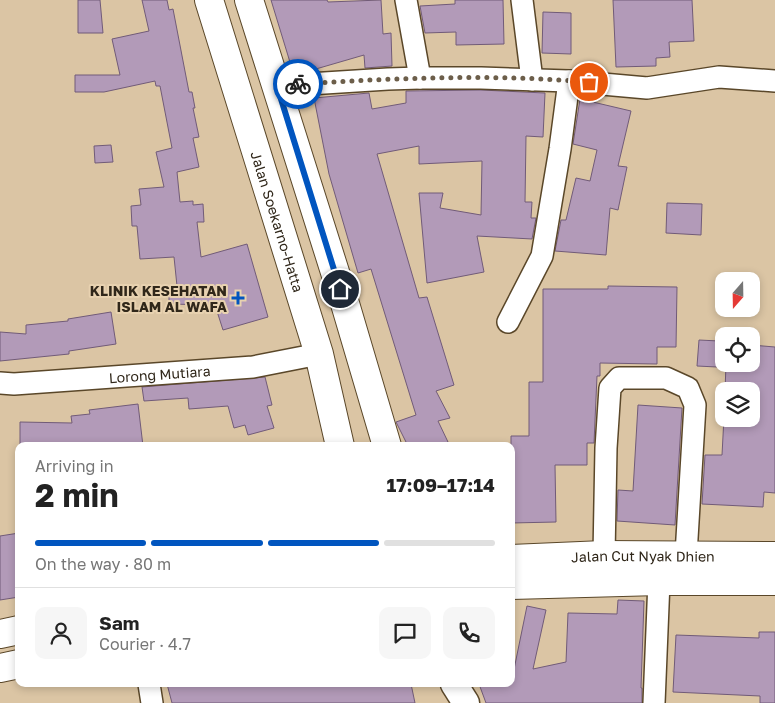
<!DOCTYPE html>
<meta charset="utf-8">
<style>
body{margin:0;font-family:"Golos Text",sans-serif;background:#f6f6f6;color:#222;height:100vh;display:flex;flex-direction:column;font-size:19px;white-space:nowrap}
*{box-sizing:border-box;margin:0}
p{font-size:16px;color:#767676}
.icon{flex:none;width:28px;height:28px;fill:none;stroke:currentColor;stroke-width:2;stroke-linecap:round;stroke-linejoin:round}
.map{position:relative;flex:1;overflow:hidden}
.drawer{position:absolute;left:15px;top:442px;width:500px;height:245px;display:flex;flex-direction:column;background:#fff;border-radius:10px;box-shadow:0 2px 8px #0003}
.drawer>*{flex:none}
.needle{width:32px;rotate:200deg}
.tools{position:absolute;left:715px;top:272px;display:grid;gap:10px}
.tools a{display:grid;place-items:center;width:45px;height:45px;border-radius:10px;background:#fff;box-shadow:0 2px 8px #0003;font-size:25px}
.pin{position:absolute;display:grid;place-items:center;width:42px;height:42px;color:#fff;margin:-21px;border:2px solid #fff;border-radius:50%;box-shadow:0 1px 5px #0007}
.courier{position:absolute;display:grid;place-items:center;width:50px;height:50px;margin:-25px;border:4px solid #0155bf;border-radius:50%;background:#fff;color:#222;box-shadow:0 1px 6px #0007}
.overview em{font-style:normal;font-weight:700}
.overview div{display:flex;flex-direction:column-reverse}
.overview{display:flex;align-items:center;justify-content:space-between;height:85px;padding:0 20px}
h1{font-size:32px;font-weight:700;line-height:38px}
.bar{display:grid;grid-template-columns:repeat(4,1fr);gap:8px 5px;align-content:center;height:60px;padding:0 20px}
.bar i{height:6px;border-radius:4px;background:#e0e0e0}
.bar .current{background:#0155bf}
.bar p{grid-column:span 4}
.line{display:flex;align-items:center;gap:12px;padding:0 20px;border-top:1px solid #e0e0e0}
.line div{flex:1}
.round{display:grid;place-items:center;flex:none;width:52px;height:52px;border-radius:10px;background:#f6f6f6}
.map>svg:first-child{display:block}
</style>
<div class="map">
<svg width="775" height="703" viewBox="0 0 775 703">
<rect width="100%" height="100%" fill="#dbc5a4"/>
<path fill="#b29ab8" stroke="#715b78" d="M78,0H100L103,33H78Z
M142,0H167L169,10L173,9L189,92H192L195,108H193L199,137L193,138L199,167L177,172L180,202L193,201V205L203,204L204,222H197L201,257L247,244L268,317L223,330L215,305L169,304V286H177L174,257L140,259L137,226H132L131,206L141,205L139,189L164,187L156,152L172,148L160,86H156L155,81L104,92H75V75H120L112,39L149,31Z
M271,0H327L328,2L381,0L383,34L391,33L392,66L365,68L364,55L309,71L293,72Z
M455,0H503L504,44L456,45V32L425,33L420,6L455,4Z
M613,0H692L694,41L669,42L670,57L656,58V66L616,67Z
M543,12L571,13V54L542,53Z
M481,90L545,93L543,137L526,136L525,202H532L531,218H536L532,239L477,236L484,272L427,283L419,193H443L440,208L481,215L482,161L419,164V146L377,154L419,298L427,297L454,385L436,391L450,418L438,421L448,442L438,446H408L396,422L416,415L371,269L358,273L329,174L314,98L369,93L372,109L406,103V91Z
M580,99L631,111L618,166L627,167L618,210L610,208L606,255L555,251L561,220H566L576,178L590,181L597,150L573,144Z
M111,145L113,162L95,163L94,146Z
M667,203L702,204L701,235L666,233Z
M608,286L677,287L676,347H657V364L600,363V376H597L594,443H587V465H555L556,522L511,523V436H529V382H543V289H608Z
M111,312L116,344L69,351V354L0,361V332L26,334V325L68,321V319Z
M699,340L719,341L717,367L697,366Z
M751,345L775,347V493L764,492L763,507L702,504L705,455H722L724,417V419H751V391H725L726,364H751Z
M265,377L272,405L267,406L274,428L248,435L245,425L234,428L228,406L189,409L188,398L144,401L142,387Z
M138,404L143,446H109V443L74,446H20V422L72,423L71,416L90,414L89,410Z
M638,405L682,408L675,525L617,521L618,490L633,491Z
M19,533V597L0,600V536Z
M618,600L644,601L641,688H642V703H486L479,684H511L527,606L546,610L533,669L566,662L568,613L617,614Z
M759,632H775V703H760V696L673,692L676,635L759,638Z
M167,684H411L415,703H172Z"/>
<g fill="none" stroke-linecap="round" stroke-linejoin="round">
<defs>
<g id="minor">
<path d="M406,0L420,78"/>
<path d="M522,0L532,80"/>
<path d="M277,86L388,79L420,78H481L569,81L647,88L719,77L775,81"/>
<path d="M508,322L542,256L560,149L569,81"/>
<path id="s1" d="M0,383L14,384L253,367L319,354"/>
<path d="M604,555L606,448L610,388L619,378H666L688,388L695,405L686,555"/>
<path d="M149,684L152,703"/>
<path d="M654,703L659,581"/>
</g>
<path id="major" d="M454,684L466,703"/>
<g id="highway">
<path id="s2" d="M209,0L319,354L340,446"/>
<path d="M249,0L346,307L387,446"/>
<path id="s3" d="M511,559L604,555L775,556"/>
<path d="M511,585L659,581H775"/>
<path d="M0,634L19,630"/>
<path d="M0,668L19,664"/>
</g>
</defs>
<use href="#minor" stroke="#5a4729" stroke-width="24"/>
<use href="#major" stroke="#5a4729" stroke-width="29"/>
<use href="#highway" stroke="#5a4729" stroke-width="30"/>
<use href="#minor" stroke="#fff" stroke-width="21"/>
<use href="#major" stroke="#fff" stroke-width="26"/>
<use href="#highway" stroke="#fff" stroke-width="28"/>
</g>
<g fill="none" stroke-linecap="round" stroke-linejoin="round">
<path stroke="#6c5e4a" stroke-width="5" stroke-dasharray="0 9" d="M298,84C395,78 492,74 589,82"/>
<path stroke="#0155bf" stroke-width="6" d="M298,84L277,86L340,289"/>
</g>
<path fill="#0155bf" stroke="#e8d2b0" stroke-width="2" d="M235.5 290.5h5v5h5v5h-5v5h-5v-5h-5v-5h5z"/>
<g text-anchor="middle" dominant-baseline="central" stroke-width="4" stroke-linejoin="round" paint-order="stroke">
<g font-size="14" fill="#30271a" stroke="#e8d2b0">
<text stroke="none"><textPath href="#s2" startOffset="232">Jalan Soekarno-Hatta</textPath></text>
<text stroke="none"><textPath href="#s1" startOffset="160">Lorong Mutiara</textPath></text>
<text stroke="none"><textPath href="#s3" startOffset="132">Jalan Cut Nyak Dhien</textPath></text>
</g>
<g font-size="14" font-weight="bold" fill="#30271a" stroke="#e8d2b0" text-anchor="end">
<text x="227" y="290">KLINIK KESEHATAN<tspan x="227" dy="16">ISLAM AL WAFA</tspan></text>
</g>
</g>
</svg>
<div class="tools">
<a><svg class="needle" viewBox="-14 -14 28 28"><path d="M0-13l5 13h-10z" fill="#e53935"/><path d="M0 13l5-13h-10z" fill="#767676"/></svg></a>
<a><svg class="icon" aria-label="locate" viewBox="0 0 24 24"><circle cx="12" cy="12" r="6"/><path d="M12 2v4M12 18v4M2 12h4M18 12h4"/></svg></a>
<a><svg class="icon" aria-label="layers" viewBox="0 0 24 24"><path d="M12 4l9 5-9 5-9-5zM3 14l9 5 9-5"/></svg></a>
</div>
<div class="pin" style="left:589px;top:82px;background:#ea580c"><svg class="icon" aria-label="bag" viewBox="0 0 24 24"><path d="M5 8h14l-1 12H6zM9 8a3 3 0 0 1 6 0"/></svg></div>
<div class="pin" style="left:340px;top:289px;background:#1f2937"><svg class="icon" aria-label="home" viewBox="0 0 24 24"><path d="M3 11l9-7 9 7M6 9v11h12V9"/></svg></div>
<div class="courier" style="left:298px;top:84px"><svg class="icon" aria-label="bike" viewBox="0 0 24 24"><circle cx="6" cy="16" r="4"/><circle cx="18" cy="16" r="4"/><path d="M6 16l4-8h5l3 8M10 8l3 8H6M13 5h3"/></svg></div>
<section class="drawer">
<div class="overview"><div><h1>2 min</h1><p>Arriving in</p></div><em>17:09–17:14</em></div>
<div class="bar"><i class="current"></i><i class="current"></i><i class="current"></i><i></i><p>On the way · 80 m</p></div>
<div class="line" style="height:90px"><a class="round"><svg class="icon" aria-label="person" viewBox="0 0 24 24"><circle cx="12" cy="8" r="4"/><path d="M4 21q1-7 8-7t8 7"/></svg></a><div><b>Sam</b><p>Courier · 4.7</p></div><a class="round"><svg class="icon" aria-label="chat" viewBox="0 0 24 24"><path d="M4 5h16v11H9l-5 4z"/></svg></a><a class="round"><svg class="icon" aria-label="phone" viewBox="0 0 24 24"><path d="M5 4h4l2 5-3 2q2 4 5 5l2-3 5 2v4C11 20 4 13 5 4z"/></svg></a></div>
</section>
</div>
